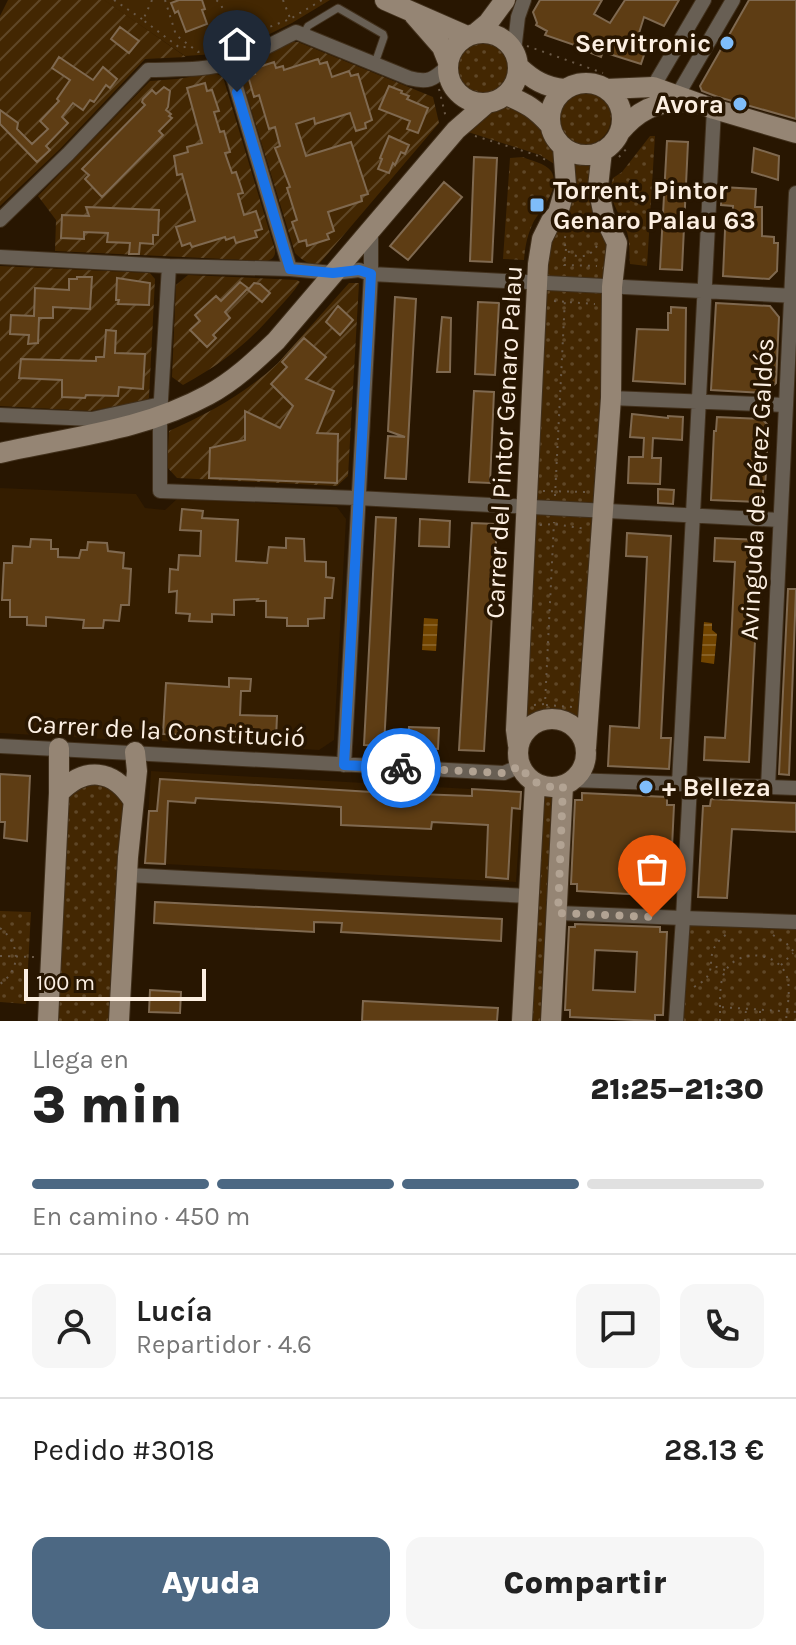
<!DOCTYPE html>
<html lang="es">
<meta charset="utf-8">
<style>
body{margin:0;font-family:Karla,sans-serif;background:#f6f6f6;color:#222;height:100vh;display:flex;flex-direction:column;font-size:30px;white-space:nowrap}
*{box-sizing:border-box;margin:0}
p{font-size:26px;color:#767676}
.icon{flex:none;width:44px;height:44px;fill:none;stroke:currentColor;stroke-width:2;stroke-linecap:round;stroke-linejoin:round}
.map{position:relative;height:1021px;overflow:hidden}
.details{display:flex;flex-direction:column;background:#fff;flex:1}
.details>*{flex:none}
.scale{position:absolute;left:24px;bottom:20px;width:182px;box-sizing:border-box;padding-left:8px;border:4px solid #fcefe2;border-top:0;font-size:22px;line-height:28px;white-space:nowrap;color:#fcefe2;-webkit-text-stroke:6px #281601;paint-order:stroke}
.pin{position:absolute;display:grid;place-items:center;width:68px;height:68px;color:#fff;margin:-82px -34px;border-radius:50% 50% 50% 0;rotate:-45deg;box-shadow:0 0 8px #0007}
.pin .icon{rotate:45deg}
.courier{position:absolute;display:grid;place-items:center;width:80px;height:80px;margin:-40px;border:6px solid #1a73e8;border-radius:50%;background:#fff;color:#222;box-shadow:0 2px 10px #0007}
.summary em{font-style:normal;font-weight:800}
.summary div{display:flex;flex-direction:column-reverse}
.summary{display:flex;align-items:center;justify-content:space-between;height:136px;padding:0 32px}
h1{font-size:52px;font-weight:800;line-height:60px}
.bar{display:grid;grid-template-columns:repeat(4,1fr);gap:12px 8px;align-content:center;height:96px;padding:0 32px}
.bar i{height:10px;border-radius:6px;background:#e0e0e0}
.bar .current{background:#4c6883}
.bar p{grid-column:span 4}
.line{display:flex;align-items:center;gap:20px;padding:0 32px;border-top:2px solid #e0e0e0}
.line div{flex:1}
.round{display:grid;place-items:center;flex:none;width:84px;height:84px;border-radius:16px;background:#f6f6f6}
.cta{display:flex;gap:16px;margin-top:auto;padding:16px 32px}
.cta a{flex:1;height:92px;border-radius:16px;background:#4c6883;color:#fff;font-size:32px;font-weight:800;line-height:92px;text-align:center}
.cta a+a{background:#f6f6f6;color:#222}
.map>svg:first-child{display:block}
</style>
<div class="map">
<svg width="796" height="1021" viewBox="0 0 796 1021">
<defs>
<pattern id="park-dots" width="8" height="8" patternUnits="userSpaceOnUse" patternTransform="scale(2)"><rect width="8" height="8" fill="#432702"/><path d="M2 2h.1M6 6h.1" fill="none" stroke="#5f4727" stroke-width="1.8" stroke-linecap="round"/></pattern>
<pattern id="garden-furrows" width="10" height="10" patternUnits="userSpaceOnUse" patternTransform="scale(2)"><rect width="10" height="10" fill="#432702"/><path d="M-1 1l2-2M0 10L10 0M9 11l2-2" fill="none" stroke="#5f4727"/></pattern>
<pattern id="water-rules" width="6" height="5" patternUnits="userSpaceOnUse" patternTransform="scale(2)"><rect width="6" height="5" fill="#724500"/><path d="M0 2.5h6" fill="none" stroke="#876025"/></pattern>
</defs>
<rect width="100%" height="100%" fill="#281601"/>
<path fill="#341d00" d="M0,488L136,494L145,508L165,510L177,499L337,507L346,519L334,740L319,750L160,741L153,731L130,729L123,740L0,733Z
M151,771L522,792L516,882L145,863Z"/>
<path fill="url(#park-dots)" d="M455 67a27 27 0 1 1 54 0a27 27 0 1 1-54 0Z
M557 118a27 27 0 1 1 54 0a27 27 0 1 1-54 0Z
M508,105L535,118L555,152L559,167L540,155L468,132L467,129L492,108Z
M650,136H655L647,266L630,264C629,253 630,242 627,232C620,212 606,200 613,178L622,172Z
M523,157C531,161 545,163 551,171C562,188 540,210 533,223C527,236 525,247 524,260L503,259L510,158Z
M571,159L592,162L611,245L578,726C558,709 537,711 519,729L545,255Z
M91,782L116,790L126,808L110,1021H57L63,810L71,792Z
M543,786L554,787L551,1021H523Z
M0,911L31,912L26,1004L0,1002Z
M686,921L796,925V1021H680Z"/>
<path fill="url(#garden-furrows)" d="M8,0H105L186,57L145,59L60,149L0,206V16Z
M292,42H298L433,97L439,123L319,264C308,265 302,260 295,253L241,76L243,67Z
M215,73L223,77L275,250C276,256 272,260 266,261L55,251L56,220L38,196L150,81L177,79Z
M0,266L150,273L155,279L149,398L145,401L90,411L0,406Z
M188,275L297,280L300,282C293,293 284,302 276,311C246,345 223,363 183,385L172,377L176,285Z
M349,283H359L348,476L337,486L177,478L167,467L169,431C208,414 246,393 278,363Z"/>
<path fill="#432702" d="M104,0H330L292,23L231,53L185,56Z"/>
<path fill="url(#water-rules)" d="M424,618L438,619L436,651L422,650Z
M704,622L712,623V630L717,634L714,664L701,662Z"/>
<path fill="#5e3d14" stroke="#7f6950" stroke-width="2" fill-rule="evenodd" d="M179,0H202L205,9L202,10L207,24L186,32L178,11L175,13L171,3Z
M540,0H602L594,14L610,23L625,0H679L664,26L644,17L634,49L645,52L641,64L603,52L601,57L591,53L592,51L545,35L547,31L536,25L537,23L533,12Z
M749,0H796V119L718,97L702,91L700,86Z
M120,27L139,41L129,53L111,39Z
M59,57L93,80L103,67L117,79L110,88L106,85L94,102L90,100L83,110L73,103L62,117L68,123L46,146L50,150L37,162L0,124V110L18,123L17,129L32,144L48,129L40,121L59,101L57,99L70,80L52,68Z
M318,59L320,64L327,62L332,77L349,71L351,76L358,74L372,120L365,123L366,128L356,131L350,113L315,124L314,118L296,124L306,156L351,142L368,194L361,196L362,201L328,212L334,231L327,234L329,239L307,246L306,240L299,242L292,222L297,220L287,188L290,187L275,148L280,146L275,127L269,129L259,95L254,97L248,76L255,74L253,69L274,62L276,68L283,66L284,70Z
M205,83L207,91L212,90L219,111L214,112L220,132L224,131L230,152L225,153L232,173L236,172L243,193L238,194L244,215L256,211L262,229L255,231L257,237L236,243L234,237L226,240L225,237L192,247L190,243L182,246L176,227L195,221L182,174L177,175L174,156L188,152L187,147L202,143L187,88Z
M389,86L402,91L401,93L409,96L407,99L428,108L418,133L407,129L410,121L379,109Z
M164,87L170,91L168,107L166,110L171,114L169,116L172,118L159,131L163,135L102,197L85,179L89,175L82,169L145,105L142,102L143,99L152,90L156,94Z
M389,136L409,145L405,154L401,152L395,165L393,163L389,173L378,169L382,159L380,158Z
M667,141L688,142L682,270L660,269Z
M754,148L779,156L778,180L752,172Z
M474,157L497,158L492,262L470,261Z
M444,182L462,197L408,260L390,246Z
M722,187L756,189L755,207H762V236L774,237V243H778L777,271L769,279L723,276L725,230H732L733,206L721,205Z
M86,207L159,210L158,235H153V244L140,243L139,254H129L130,243L107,242L108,233L84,232V239L61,238L62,215L89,216Z
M77,277H92L90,309L53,307V318H39L38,343L28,344L29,335L10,334L11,315L34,316L35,288L69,290V279H77Z
M117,278L150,283L149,305L118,304L119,300H116Z
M240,282L248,288L225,312L230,318L213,335L216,338L207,347L190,330L200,321L195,315L216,296L221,301Z
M254,283L260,284L270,293L262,302L248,290Z
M395,297L416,299L406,479L385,478L388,436L405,437L388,431Z
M478,302L499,303L495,375L475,374Z
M716,303L770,306L779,317L776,383L765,393L711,390Z
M338,306L353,320L340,335L326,322Z
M671,307L686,308L685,384L633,381L637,329L668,330V313H671Z
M442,317L451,318L450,372H437Z
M106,330L116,331L115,353L145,354L143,389L119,387L118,396L86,395L85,398L62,397V380L19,378L21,359L96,361V357H104Z
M304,338L326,357L306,379L334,391L317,433L338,434L337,483L209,478L210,448L245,440V411L280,428L293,406L271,384L287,367L282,362Z
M474,391L494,392L490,483L469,482Z
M632,414L668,418V416L683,417L682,440L653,438L652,458H661L660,484L628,483L629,457H643L644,438L630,437Z
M717,417L762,419L767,424L766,434H768L765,488H763V497L758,502L711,500L714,431H716Z
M658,489L674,490L673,504L658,503Z
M182,509L203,511L202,518L238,520L236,561L267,563L269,547L286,548V538L304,539L305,561L326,562V577L334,578L332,598H325L324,618L308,619V626H287V618L266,617V601H257L258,599L234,600V615L212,614V622L189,621L190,614L176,613L177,591L169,592L170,569L178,570L179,555L200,556L201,531L180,530Z
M376,517L396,518L384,746L364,745Z
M420,519L450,521L449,547L419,546Z
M472,523L496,524L497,526L484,751L459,750Z
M627,533L671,536L661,738H671L669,769L608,766L610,726L639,728L647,557L626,556Z
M715,538L760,540L749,762L704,760L705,737L725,738L731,644L735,562L714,561Z
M31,539L51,540V549H58V557L79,558L81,550H87L88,542L107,543L108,551L124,553L123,568L131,569L129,605H121L119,621L104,620L103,628H83L84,620L46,617V626L27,625V617H10V600H2L4,563H12L13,546L30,547Z
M788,589H796L789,775L779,774Z
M229,678L251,679L250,691H241L240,715L277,716L276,739L163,734L166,683L229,687Z
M409,727L439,728L438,749L408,747Z
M0,774L30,776L27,841L4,838L5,822H0Z
M160,779L388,793L472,796V789L521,792L520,809L512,808L508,879L486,877L488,825L432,822L431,829L341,825V807L196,798L195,803L168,801L165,864L145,863L149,811H157Z
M582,793L667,797V805H674L670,889H662V896L577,891V884H571L575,800H582Z
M711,799L796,803V832L732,829L727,898L698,897L703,806H710Z
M155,902L502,919L501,941L341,932L342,923L314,922V932L154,923Z
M575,924L660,927V932H667L663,1015H655V1021L570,1017V1010H565L569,927H575ZM595,950L637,952L635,992L593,990Z
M150,990L181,992L180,1013L149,1012Z
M363,1001L498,1008L497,1021H362Z"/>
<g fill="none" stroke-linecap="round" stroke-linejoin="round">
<defs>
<path id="lane" d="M303,35L308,26L338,8L383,34L384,37L375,63"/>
<path id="street" d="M514,51L518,17L524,0
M229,63L290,269
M653,87L704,0
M677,96L733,0
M0,220L68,154L148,70C175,69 205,71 231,62C254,55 275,42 296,32L409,78C428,83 433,80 447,67
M0,257L169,266L290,269L333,273L359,270L371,274L796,296
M169,266L160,416V491L357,498L780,520
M611,398L785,405
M0,415L92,419L161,404
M0,746L504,773L520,766
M344,765L371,274V229
M572,780L796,788
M679,784L714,109
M768,787L796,193
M127,875L528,896
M558,913L683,918L690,785
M676,1021L683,918L796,922"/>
<path id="secondary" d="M385,0L467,36
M414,15L442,47L448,62
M448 68a35 35 0 1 1 70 0a35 35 0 1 1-70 0Z
M476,33L488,23L505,0
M519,67C533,80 545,87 564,89
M550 119a36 36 0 1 1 72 0a36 36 0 1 1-72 0Z
M606,89L653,87L714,109L796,133
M506,95C526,103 536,109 550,125
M619,133C637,111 656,101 685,102
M0,453C70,437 144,430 208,395C234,381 255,361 276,341L456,130L487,103
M518 753a34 34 0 1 1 68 0a34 34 0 1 1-68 0Z
M518,745L516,730L538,264L542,239L551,221L558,213L566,185L563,147
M586,748L611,398L612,287L617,243L604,216L598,187L602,151
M59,793C85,766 113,769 133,800
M48,1021L59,793V748
M119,1021L128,857L137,771L135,752
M522,1021L535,783
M551,1021L563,786"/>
</defs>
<use href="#lane" stroke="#41301c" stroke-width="9"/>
<use href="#street" stroke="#41301c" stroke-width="16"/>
<use href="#secondary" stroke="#41301c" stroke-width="22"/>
<path stroke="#6a5947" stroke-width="2" stroke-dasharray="2 6" stroke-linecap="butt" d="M114,0L142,19
M152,0L143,20L180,48L190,46
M165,0L176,35L198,52L233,41L221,4L216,0
M283,0L290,18
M233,41L290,19L322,0
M527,46L603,73
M439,89L446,118
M475,136L536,155L548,161
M619,157L628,147
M573,222C571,226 568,230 566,234C558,256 587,266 598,244
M572,226L579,223L589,225
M566,249L564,265L597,266
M554,301L595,304
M543,491L588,492
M555,496L565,298
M540,525L554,524L586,529
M534,705L545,704L554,522
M546,705L572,707
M0,928C20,943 22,969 0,984
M773,935L787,944L796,954
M0,956L35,957
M781,965L793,953
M725,970L711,965C711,949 716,942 728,933
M694,987C704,981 709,978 711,966
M720,1007C720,997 720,985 723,976C733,948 778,949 787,977C791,991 787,1007 786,1021
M720,1021V1007L796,1012
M745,1021L746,1010
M760,1021V1011"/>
<use href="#lane" stroke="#685f54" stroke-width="7"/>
<use href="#street" stroke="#685f54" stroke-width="14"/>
<use href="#secondary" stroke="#958574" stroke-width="20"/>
</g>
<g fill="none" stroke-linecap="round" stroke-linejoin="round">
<path stroke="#b2a393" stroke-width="8" stroke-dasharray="0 14.4" d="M401,768L504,773L520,766C531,782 544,790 563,786L558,913L652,917"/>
<path stroke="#1a73e8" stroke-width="10" d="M237,92L290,269L333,273L359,270L371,274L344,765L401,768"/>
</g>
<g fill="#7fbdfa" stroke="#281601" stroke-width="3">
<circle cx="727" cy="43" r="8"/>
<circle cx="740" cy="104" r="8"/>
<rect x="529" y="197" width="16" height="16" rx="4"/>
<circle cx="646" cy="787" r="8"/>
</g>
<g text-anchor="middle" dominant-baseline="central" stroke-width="7" stroke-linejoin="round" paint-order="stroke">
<g font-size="26" font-weight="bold" fill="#fcefe2" stroke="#281601" text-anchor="end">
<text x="711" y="43">Servitronic</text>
<text x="724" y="104">Avora</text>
<text x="553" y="190" text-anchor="start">Torrent, Pintor<tspan x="553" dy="30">Genaro Palau 63</tspan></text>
<text x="662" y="787" text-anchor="start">+ Belleza</text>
</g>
<g font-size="26" fill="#fcefe2" stroke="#281601">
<text transform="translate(504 442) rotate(-87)">Carrer del Pintor Genaro Palau</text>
<text transform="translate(757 489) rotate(-87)">Avinguda de Pérez Galdós</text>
<text transform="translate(166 731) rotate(3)">Carrer de la Constitució</text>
</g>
</g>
</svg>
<div class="scale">100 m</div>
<div class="pin" style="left:652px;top:917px;background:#ea580c"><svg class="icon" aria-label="bag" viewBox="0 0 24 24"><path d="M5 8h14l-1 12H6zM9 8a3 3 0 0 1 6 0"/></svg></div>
<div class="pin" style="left:237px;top:92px;background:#1f2937"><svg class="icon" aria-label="home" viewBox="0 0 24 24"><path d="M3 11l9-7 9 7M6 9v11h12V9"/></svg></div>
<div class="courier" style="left:401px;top:768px"><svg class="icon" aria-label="bike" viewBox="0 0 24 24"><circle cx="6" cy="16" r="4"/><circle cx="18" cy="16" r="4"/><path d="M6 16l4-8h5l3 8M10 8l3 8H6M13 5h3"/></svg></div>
</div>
<section class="details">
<div class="summary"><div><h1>3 min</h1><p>Llega en</p></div><em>21:25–21:30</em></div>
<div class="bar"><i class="current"></i><i class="current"></i><i class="current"></i><i></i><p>En camino · 450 m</p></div>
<div class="line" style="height:144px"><a class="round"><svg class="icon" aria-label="person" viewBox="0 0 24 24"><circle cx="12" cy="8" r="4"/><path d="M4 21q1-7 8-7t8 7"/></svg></a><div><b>Lucía</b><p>Repartidor · 4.6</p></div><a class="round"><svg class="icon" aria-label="chat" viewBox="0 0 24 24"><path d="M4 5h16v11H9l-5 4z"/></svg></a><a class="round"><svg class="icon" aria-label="phone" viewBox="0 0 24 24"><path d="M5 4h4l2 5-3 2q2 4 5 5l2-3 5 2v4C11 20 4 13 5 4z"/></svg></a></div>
<div class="line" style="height:104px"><div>Pedido #3018</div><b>28.13 €</b></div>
<div class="cta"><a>Ayuda</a><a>Compartir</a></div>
</section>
